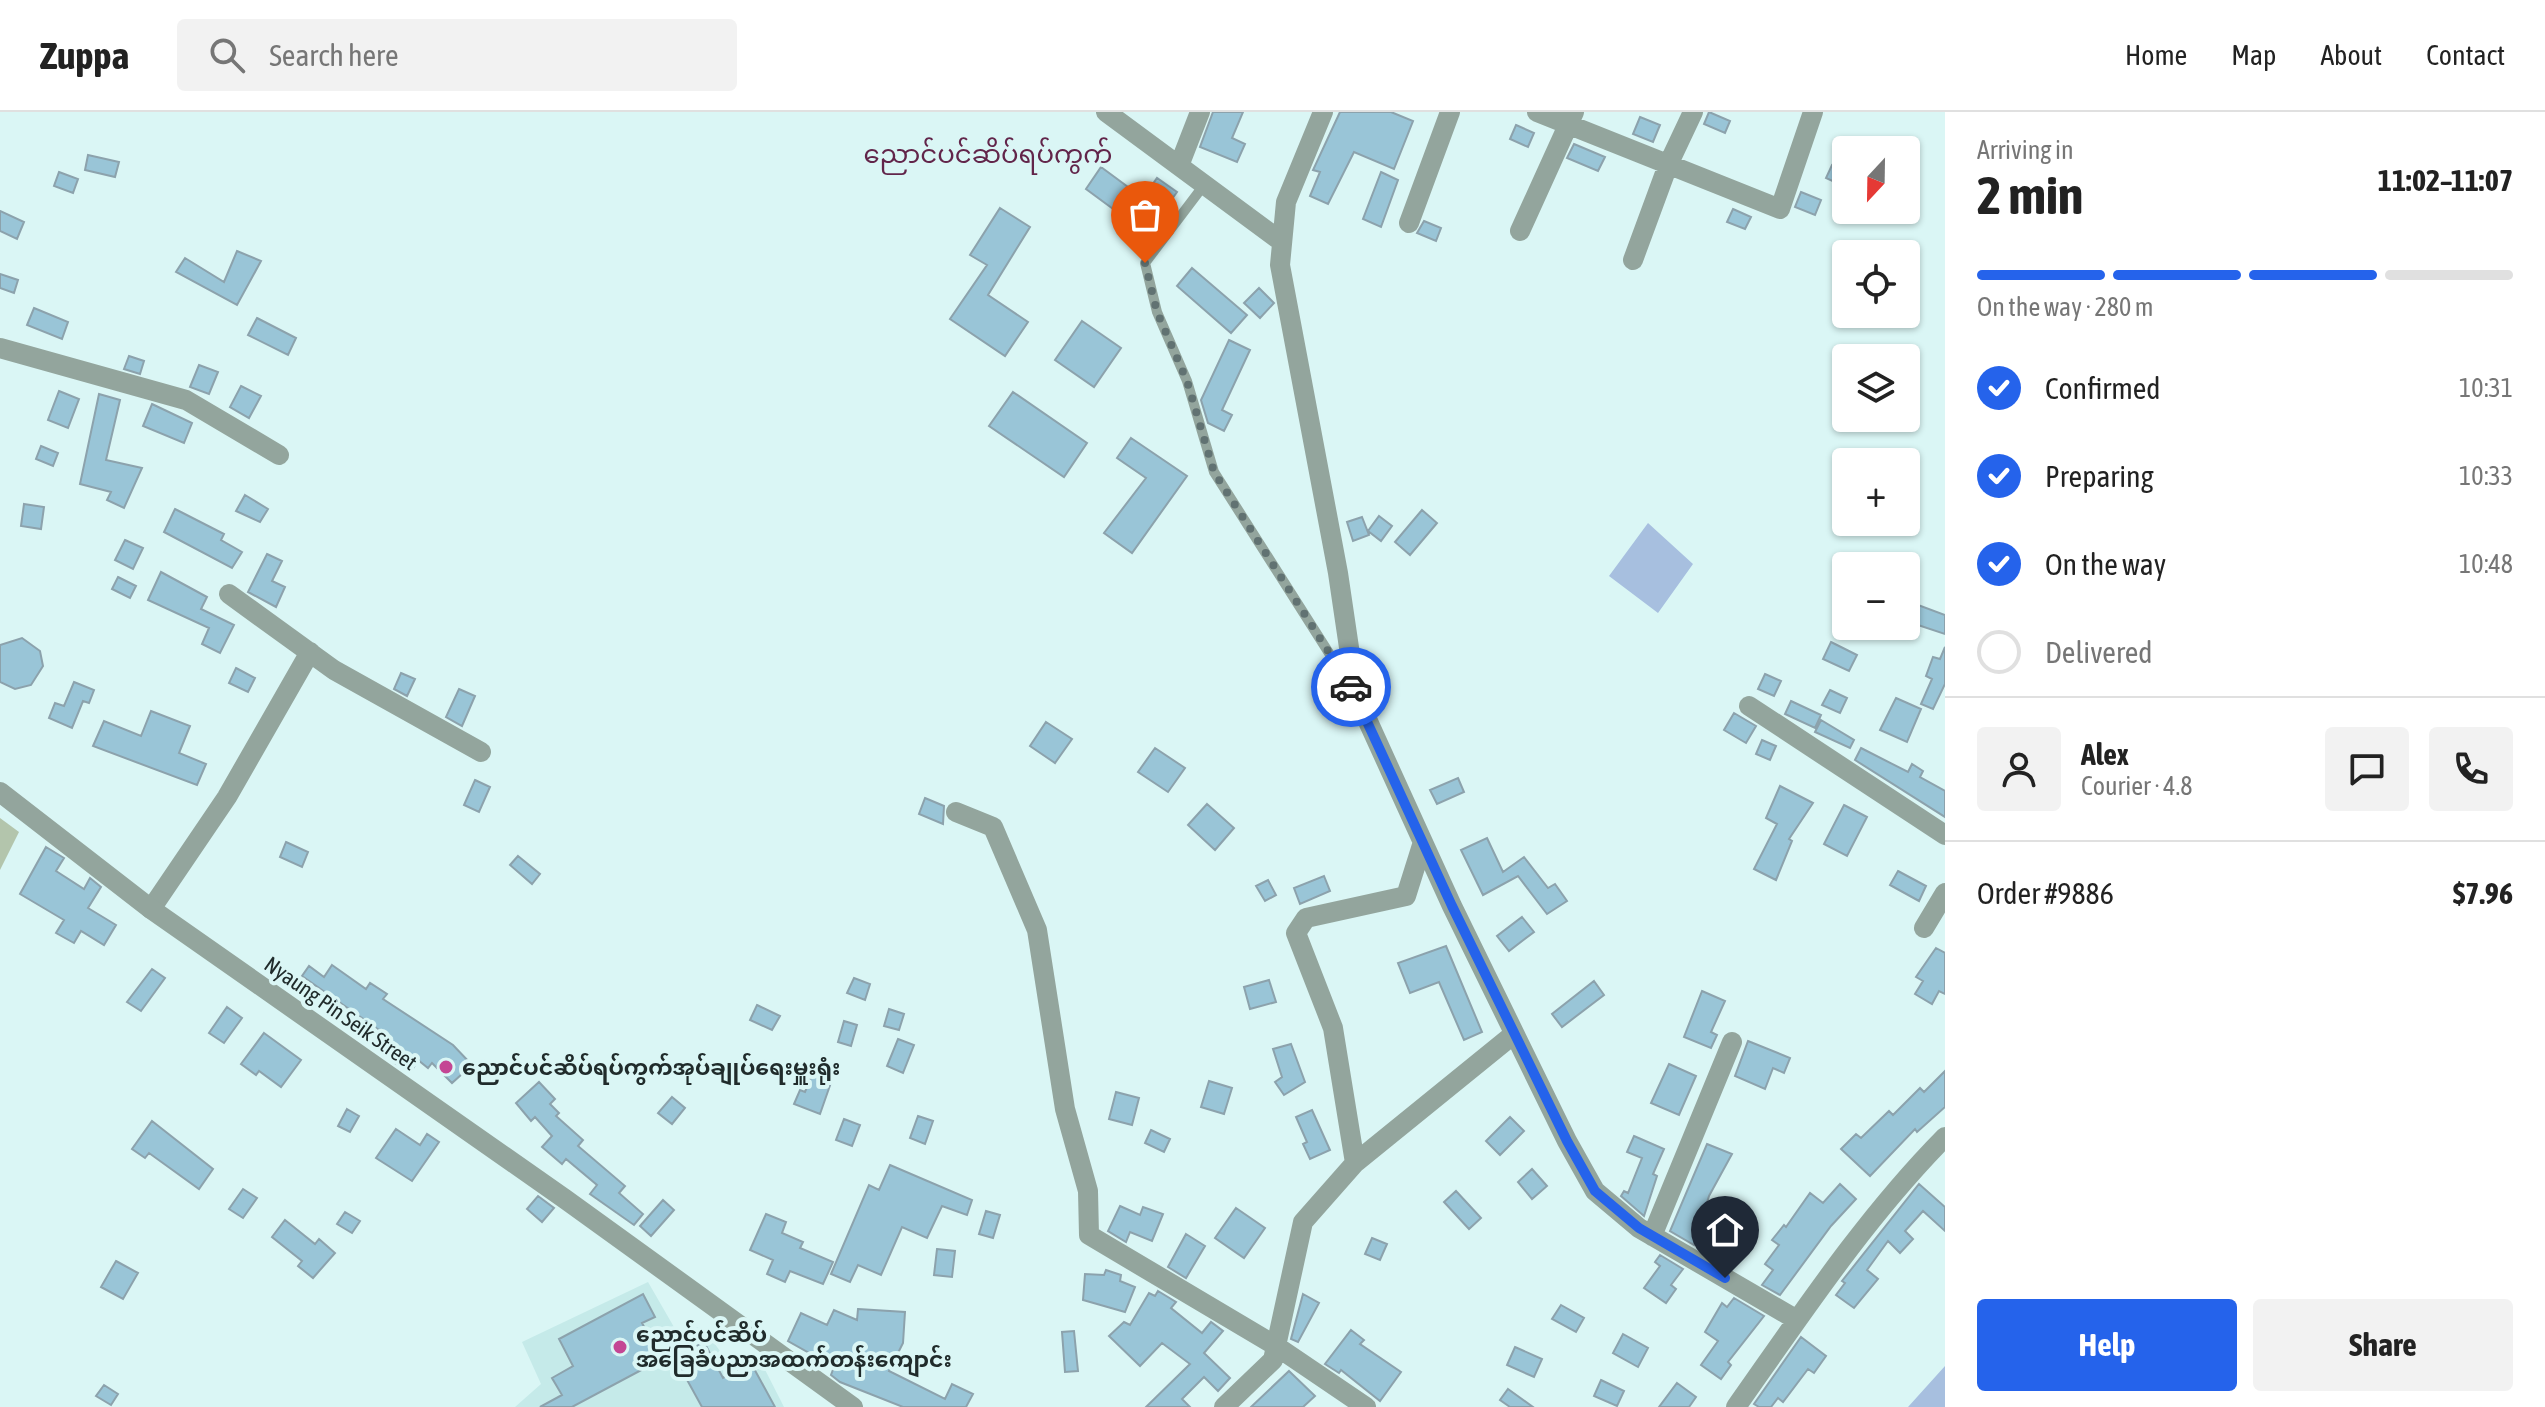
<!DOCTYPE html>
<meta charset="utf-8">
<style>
body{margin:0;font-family:"Asap Condensed","Noto Sans Myanmar",sans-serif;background:#f2f2f2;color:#222;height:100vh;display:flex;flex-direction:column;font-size:30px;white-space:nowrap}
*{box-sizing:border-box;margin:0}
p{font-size:26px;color:#767676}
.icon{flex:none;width:44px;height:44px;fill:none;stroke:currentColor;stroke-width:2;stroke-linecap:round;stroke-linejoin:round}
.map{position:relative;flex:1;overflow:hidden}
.sheet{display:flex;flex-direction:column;background:#fff;width:600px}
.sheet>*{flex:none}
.needle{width:52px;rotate:202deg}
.tools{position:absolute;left:1832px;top:24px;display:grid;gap:16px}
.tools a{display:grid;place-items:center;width:88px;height:88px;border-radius:8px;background:#fff;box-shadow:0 2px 6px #0004;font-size:40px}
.pin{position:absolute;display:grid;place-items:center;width:68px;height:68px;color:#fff;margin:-82px -34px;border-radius:50% 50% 50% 0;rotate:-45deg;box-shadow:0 0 8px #0007}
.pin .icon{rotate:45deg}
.courier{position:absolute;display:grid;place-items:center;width:80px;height:80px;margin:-40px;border:6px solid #2563eb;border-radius:50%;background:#fff;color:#222;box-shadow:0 2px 10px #0007}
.head em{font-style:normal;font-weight:700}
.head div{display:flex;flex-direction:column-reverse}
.head{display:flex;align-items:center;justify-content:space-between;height:136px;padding:0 32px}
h1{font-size:52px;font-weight:700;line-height:60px}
.bar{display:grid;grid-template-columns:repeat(4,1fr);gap:12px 8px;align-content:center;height:96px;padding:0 32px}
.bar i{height:10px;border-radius:6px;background:#e0e0e0}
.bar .current{background:#2563eb}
.bar p{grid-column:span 4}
.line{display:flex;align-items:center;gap:20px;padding:0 32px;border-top:2px solid #e0e0e0}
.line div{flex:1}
.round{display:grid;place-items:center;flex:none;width:84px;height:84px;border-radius:8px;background:#f2f2f2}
ol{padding:0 32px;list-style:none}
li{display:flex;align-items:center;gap:24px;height:88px}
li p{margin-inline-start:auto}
li .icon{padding:8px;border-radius:50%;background:#2563eb;color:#fff;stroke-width:4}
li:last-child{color:#767676}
li i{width:44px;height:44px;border:4px solid #e0e0e0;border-radius:50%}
.cta{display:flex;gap:16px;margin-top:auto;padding:16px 32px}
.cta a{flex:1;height:92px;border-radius:8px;background:#2563eb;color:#fff;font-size:32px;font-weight:700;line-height:92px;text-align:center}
.cta a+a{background:#f2f2f2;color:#222}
header{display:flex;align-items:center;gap:48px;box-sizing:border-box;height:112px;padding:0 40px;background:#fff;border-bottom:2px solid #e0e0e0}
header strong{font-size:38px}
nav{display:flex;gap:44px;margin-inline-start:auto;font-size:28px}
.search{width:560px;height:72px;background:#f2f2f2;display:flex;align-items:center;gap:20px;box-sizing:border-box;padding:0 28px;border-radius:8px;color:#767676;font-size:30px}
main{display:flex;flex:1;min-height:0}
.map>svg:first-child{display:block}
</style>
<header>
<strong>Zuppa</strong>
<div class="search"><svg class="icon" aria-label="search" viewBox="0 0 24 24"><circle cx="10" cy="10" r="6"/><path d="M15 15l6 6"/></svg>Search here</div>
<nav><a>Home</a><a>Map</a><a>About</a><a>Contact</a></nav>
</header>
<main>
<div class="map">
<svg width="1945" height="1295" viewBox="0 0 1945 1295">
<rect width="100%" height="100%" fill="#daf6f5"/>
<path fill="#c5eae9" d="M648,1170L678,1222L702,1214L730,1253L756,1240L784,1295H515L541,1272L522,1230Z"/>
<path fill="#b3c5ac" d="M0,706L19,720L0,758Z"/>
<path fill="#a7bfdf" d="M1648,411L1693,452L1658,501L1609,464Z
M1945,1254V1295H1908Z"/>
<path fill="#99c5d7" stroke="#8ca2ac" stroke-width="2" d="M1213,0H1243L1232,26L1245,32L1237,50L1200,35Z
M1340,0H1391L1413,9L1394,57L1354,40L1328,92L1310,84L1320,60L1313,58Z
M1709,0L1730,9L1725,21L1704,12Z
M1640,5L1660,13L1653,30L1633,22Z
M1516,13L1534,21L1528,35L1510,27Z
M1574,32L1605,45L1598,59L1567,46Z
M88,43L119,50L115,65L85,58Z
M1832,53L1846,59L1841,73L1826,66Z
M1101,55L1143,86L1157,66L1177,80L1144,126L1125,113L1128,108L1086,77Z
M59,60L78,67L73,81L54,74Z
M1381,60L1398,68L1381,115L1363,107Z
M1801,80L1821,88L1815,103L1795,95Z
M1000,96L1030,115L988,183L1028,210L1005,244L950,207L987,153L970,143Z
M1733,97L1751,105L1745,117L1727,110Z
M0,99L24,110L17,127L0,119Z
M1424,109L1441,116L1436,129L1417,121Z
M237,139L261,149L237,193L176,160L185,146L224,170Z
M1192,156L1247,203L1231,221L1177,174Z
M0,162L18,168L14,181L0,176Z
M1259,176L1274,191L1260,206L1244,191Z
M34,196L68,210L62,227L27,213Z
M257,206L296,226L288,243L248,223Z
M1082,209L1121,236L1094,275L1055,248Z
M1229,228L1250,238L1222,298L1232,303L1224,319L1208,311L1201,288Z
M129,244L144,249L140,262L124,257Z
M199,253L218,260L209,282L190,275Z
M241,274L261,284L249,306L230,295Z
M59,279L79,287L68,316L48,308Z
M1013,280L1087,331L1064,365L989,314Z
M99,282L120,288L106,348L142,356L124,396L107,388L111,380L80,372Z
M152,292L192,311L184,331L143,314Z
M1131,326L1187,364L1132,441L1104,421L1146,366L1117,346Z
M41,334L58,341L53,354L36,347Z
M245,383L268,397L260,410L236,399Z
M24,392L44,395L41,417L21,414Z
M175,397L224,422L221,428L242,440L232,456L164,420Z
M1422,398L1437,411L1410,443L1395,430Z
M1379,404L1392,414L1381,429L1368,419Z
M1362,405L1369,423L1353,429L1347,410Z
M125,428L143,436L133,457L115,448Z
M267,442L282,449L272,469L285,475L276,495L248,480Z
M161,460L207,485L201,497L234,513L220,541L202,532L209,516L148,488Z
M118,465L136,474L130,486L112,477Z
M1910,490L1945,503V522L1906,509Z
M22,526L40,539L43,554L31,573L15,577L0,570V533Z
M1831,530L1857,543L1849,559L1823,547Z
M1945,535V572L1933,597L1921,592L1932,567L1926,564L1933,545L1940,547Z
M236,556L255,566L248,580L229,571Z
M401,561L415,567L407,584L394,577Z
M1765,562L1781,569L1774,584L1758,577Z
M74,570L94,578L89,591L83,589L72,616L49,606L55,591L64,594Z
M459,577L475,584L462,614L446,605Z
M1830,578L1847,586L1840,601L1822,593Z
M1896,586L1921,597L1907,630L1880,618Z
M1791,589L1821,603L1815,616L1785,602Z
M151,599L190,614L179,641L206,652L197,673L93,634L104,609L141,624Z
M1734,601L1756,614L1746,631L1724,618Z
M1821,608L1854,628L1850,636L1815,620Z
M1046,610L1072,627L1055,651L1030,634Z
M1762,628L1776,634L1770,648L1756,642Z
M1155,636L1185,656L1168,680L1138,660Z
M1861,636L1908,660L1912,652L1923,659L1920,665L1945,679V705L1855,648Z
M1458,666L1464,680L1437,692L1430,678Z
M475,668L490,675L479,700L464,693Z
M1780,674L1813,691L1789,727L1792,729L1776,768L1754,757L1777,712L1766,706Z
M925,686L944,694L943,712L919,702Z
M1207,692L1234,716L1215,738L1188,713Z
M1844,693L1867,705L1847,744L1824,732Z
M1487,726L1503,760L1524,745L1548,776L1555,772L1567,789L1547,802L1518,764L1483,783L1461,738Z
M286,730L308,740L302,755L280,745Z
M46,735L64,746L56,759L84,777L90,766L101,775L88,796L116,813L104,833L81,819L74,831L56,821L64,808L20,782Z
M518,744L540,762L532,772L510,753Z
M1898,759L1926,774L1919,789L1890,773Z
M1324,764L1330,779L1300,792L1294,776Z
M1268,768L1276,783L1265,789L1256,774Z
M1522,805L1534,820L1509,839L1497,824Z
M1446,834L1482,920L1464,928L1439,870L1410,881L1398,851Z
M1936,836L1945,841V882L1939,879L1932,892L1915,882L1923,869L1916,865Z
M332,853L366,877L370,871L387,882L383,887L453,933L472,953L452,971L432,951L428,956L418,948L411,960L393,950L399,939L376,922L379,918L302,864L309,854L324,865Z
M152,857L165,866L141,899L127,890Z
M854,866L870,872L865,888L847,881Z
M1269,868L1276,890L1250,897L1244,875Z
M1594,869L1604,883L1562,915L1552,902Z
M1702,879L1725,889L1711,920L1717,923L1711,936L1684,925Z
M757,893L780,904L772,918L750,908Z
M227,895L242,906L224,931L209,921Z
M889,897L904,902L899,918L884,914Z
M844,909L857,913L851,934L838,930Z
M264,921L301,948L281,975L259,959L256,963L241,952Z
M898,927L914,933L903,961L887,954Z
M1748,929L1790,946L1784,961L1773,956L1765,977L1735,964Z
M1291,932L1305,970L1284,983L1275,970L1282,965L1273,937Z
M817,951L835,959L820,1002L794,992L800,978L805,980Z
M1669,952L1696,964L1679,1003L1651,991Z
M1945,959V995L1917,1020L1915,1017L1870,1064L1841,1037L1856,1022L1861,1026L1889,999L1893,1003L1920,976L1924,980Z
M1209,969L1232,976L1224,1002L1201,995Z
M539,970L555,987L550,992L559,1001L556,1004L583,1028L578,1034L625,1074L619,1081L643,1102L634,1113L590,1082L597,1073L566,1047L562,1052L542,1035L552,1024L535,1005L531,1009L516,991Z
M1116,980L1139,986L1132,1013L1109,1007Z
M672,985L685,996L672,1012L658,1001Z
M347,997L359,1004L350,1020L338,1014Z
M1312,998L1330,1038L1310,1047L1303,1032L1307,1030L1296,1005Z
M918,1004L933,1009L925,1032L910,1026Z
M1510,1005L1524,1019L1500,1043L1486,1029Z
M844,1007L860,1013L852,1034L836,1028Z
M152,1009L213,1057L199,1077L149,1041L145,1046L132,1037Z
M396,1017L420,1033L427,1022L439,1030L412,1069L376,1046Z
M1151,1018L1170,1027L1164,1040L1145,1031Z
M1634,1024L1664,1037L1653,1062L1657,1064L1644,1104L1621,1084L1624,1079L1628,1081L1642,1046L1627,1040Z
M1707,1032L1732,1042L1709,1084L1694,1133L1670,1119Z
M890,1053L972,1088L967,1103L942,1094L927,1126L902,1115L881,1163L858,1153L850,1170L831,1162L869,1073L879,1078Z
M1532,1057L1547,1074L1532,1087L1518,1070Z
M1840,1072L1856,1087L1831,1114L1780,1183L1762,1173L1773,1158L1765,1152L1779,1133L1772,1128L1784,1113L1786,1115L1810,1081L1823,1091Z
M1919,1072L1945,1095V1119L1923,1099L1905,1119L1913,1127L1900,1141L1888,1129L1867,1158L1878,1167L1854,1196L1836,1183L1845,1171L1842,1169Z
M243,1077L257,1086L243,1106L229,1097Z
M1456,1079L1481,1106L1469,1117L1444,1090Z
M538,1084L554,1096L542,1110L527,1097Z
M663,1088L674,1098L651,1124L640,1114Z
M1120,1094L1140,1103L1143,1095L1163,1102L1152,1129L1130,1120L1126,1130L1108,1119Z
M1236,1096L1265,1116L1244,1146L1215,1126Z
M986,1099L1000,1103L993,1126L979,1122Z
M345,1100L360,1109L352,1121L337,1112Z
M766,1102L786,1110L782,1121L803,1130L800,1136L833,1150L823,1172L790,1159L785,1170L767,1162L773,1148L750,1138Z
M285,1108L315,1132L319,1127L335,1141L313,1166L298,1154L302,1149L272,1125Z
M1730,1119L1747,1131L1735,1147L1718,1135Z
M1186,1122L1205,1134L1186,1166L1168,1155Z
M1372,1126L1387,1132L1380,1148L1365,1142Z
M937,1137L955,1139L952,1165L934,1163Z
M1660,1143L1683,1157L1671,1173L1676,1177L1666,1191L1644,1176L1660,1154L1655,1150Z
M116,1149L138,1161L123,1187L101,1175Z
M1106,1158L1121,1163L1120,1169L1135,1175L1125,1200L1083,1188L1085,1162L1104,1163Z
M1158,1179L1176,1190L1171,1196L1202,1221L1211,1210L1223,1219L1204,1241L1230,1266L1218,1279L1204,1265L1182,1287L1190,1295H1146L1190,1252L1162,1231L1140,1254L1109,1224L1124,1210L1130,1213L1149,1181L1155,1184Z
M643,1182L655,1205L642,1211L662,1247L572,1295H540L562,1283L552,1266L573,1254L559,1227Z
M1303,1182L1319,1191L1298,1230L1291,1227Z
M1734,1186L1764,1204L1728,1250L1731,1253L1721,1267L1701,1253L1718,1229L1705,1220L1722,1191L1727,1195Z
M1561,1193L1584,1206L1576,1220L1552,1207Z
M858,1197L905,1200L903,1231L889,1259L945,1287L952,1272L973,1282L966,1295H903L840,1270L831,1263L834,1255L788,1229L801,1201L827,1213L834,1198L857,1208Z
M1351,1218L1364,1228L1360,1232L1401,1260L1380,1289L1341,1258L1339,1261L1325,1252Z
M1074,1219L1078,1259L1065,1260L1062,1220Z
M1623,1222L1648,1236L1638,1255L1613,1241Z
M1801,1225L1826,1244L1814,1261L1808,1257L1783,1290L1778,1286L1771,1295H1759L1754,1292Z
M704,1230L723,1266L751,1251L775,1295H702L675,1246Z
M1515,1235L1542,1247L1534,1265L1507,1253Z
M1289,1259L1315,1284L1303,1295H1251Z
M1601,1268L1624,1279L1617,1294L1594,1284Z
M1677,1271L1696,1285L1689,1295H1659Z
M104,1273L118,1282L111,1293L96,1284Z
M1508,1277L1533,1295H1510L1500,1288Z"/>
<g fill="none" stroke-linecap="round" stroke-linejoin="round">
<path stroke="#93a59d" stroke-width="10" d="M1204,73L1145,151L1157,200L1187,269L1214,360L1348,571"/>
<path stroke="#93a59d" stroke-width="20" d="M1106,0L1282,130
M1323,0L1286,90L1280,153L1338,461L1356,583L1452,794L1567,1029L1595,1079L1639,1116L1797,1208
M1537,0L1780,97L1813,0
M1179,54L1200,0
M1409,111L1450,0
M1520,119L1574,0
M1633,148L1668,53L1693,0
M0,236L186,288L279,343
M229,482L334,558L481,640
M1749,594L1945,723
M956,700L993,715L1037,818L1065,997L1088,1079L1089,1123L1276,1234L1366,1295
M151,797L227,685L310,540
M1924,816L1945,781
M1355,1051L1333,916L1296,821L1306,806L1406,784L1423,730
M1652,1124L1732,930
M1224,1295L1273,1248L1303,1110L1355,1051L1514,922
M1736,1295C1801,1203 1865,1106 1945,1025"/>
<path stroke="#93a59d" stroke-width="20" d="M0,680L151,797L565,1087L853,1295"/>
</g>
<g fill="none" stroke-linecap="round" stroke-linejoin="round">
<path stroke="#617272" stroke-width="8" stroke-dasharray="0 14.4" d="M1145,151L1157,200L1187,269L1214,360L1351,575"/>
<path stroke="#2563eb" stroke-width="10" d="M1351,575L1452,794L1567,1029L1595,1079L1639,1116L1725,1166"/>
</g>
<g fill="#c44694" stroke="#daf6f5" stroke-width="3">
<circle cx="446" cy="955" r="8"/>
<circle cx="620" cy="1235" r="8"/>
</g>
<g text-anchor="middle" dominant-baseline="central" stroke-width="8" stroke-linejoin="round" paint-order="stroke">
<g font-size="22" fill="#202b2b" stroke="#daf6f5">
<text transform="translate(341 901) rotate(35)">Nyaung Pin Seik Street</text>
</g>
<g font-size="22" font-weight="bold" fill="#202b2b" stroke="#daf6f5" text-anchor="start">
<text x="462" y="955">ညောင်ပင်ဆိပ်ရပ်ကွက်အုပ်ချုပ်ရေးမှူးရုံး</text>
<text x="636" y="1222">ညောင်ပင်ဆိပ်<tspan x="636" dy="25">အခြေခံပညာအထက်တန်းကျောင်း</tspan></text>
</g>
<g font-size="26" fill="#62254a" stroke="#daf6f5">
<text x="988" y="42">ညောင်ပင်ဆိပ်ရပ်ကွက်</text>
</g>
</g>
</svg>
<div class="tools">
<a><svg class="needle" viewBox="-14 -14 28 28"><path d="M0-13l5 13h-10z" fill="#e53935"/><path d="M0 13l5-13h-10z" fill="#767676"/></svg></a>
<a><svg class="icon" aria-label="locate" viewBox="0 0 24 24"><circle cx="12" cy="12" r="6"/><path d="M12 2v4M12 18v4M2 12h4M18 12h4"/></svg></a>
<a><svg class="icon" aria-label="layers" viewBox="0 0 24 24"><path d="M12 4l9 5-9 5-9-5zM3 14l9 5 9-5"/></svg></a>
<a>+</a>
<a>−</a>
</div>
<div class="pin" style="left:1145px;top:151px;background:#ea580c"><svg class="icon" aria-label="bag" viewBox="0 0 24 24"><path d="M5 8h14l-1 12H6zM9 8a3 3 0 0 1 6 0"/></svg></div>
<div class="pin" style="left:1725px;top:1166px;background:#1f2937"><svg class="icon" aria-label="home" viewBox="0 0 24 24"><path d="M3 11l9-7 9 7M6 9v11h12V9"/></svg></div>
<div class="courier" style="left:1351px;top:575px"><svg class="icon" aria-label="car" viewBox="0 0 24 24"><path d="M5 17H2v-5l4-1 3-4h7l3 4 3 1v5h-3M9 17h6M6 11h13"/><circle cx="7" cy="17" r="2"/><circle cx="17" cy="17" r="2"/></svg></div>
</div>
<section class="sheet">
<div class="head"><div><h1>2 min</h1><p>Arriving in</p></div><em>11:02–11:07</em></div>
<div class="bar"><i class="current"></i><i class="current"></i><i class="current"></i><i></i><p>On the way · 280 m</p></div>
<ol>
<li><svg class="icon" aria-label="check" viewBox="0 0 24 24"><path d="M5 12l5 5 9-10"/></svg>Confirmed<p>10:31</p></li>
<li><svg class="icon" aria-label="check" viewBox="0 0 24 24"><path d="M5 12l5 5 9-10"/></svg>Preparing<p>10:33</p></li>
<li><svg class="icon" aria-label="check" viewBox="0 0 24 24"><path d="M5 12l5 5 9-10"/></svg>On the way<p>10:48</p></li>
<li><i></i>Delivered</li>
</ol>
<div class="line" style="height:144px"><a class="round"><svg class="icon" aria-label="person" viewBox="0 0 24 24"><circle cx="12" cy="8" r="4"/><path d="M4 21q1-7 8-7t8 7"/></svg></a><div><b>Alex</b><p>Courier · 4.8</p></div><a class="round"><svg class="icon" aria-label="chat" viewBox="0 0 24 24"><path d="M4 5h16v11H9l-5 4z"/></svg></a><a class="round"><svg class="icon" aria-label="phone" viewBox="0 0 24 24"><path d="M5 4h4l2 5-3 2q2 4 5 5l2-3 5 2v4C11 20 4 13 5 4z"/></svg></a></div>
<div class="line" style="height:104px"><div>Order #9886</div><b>$7.96</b></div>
<div class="cta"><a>Help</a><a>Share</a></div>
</section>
</main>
